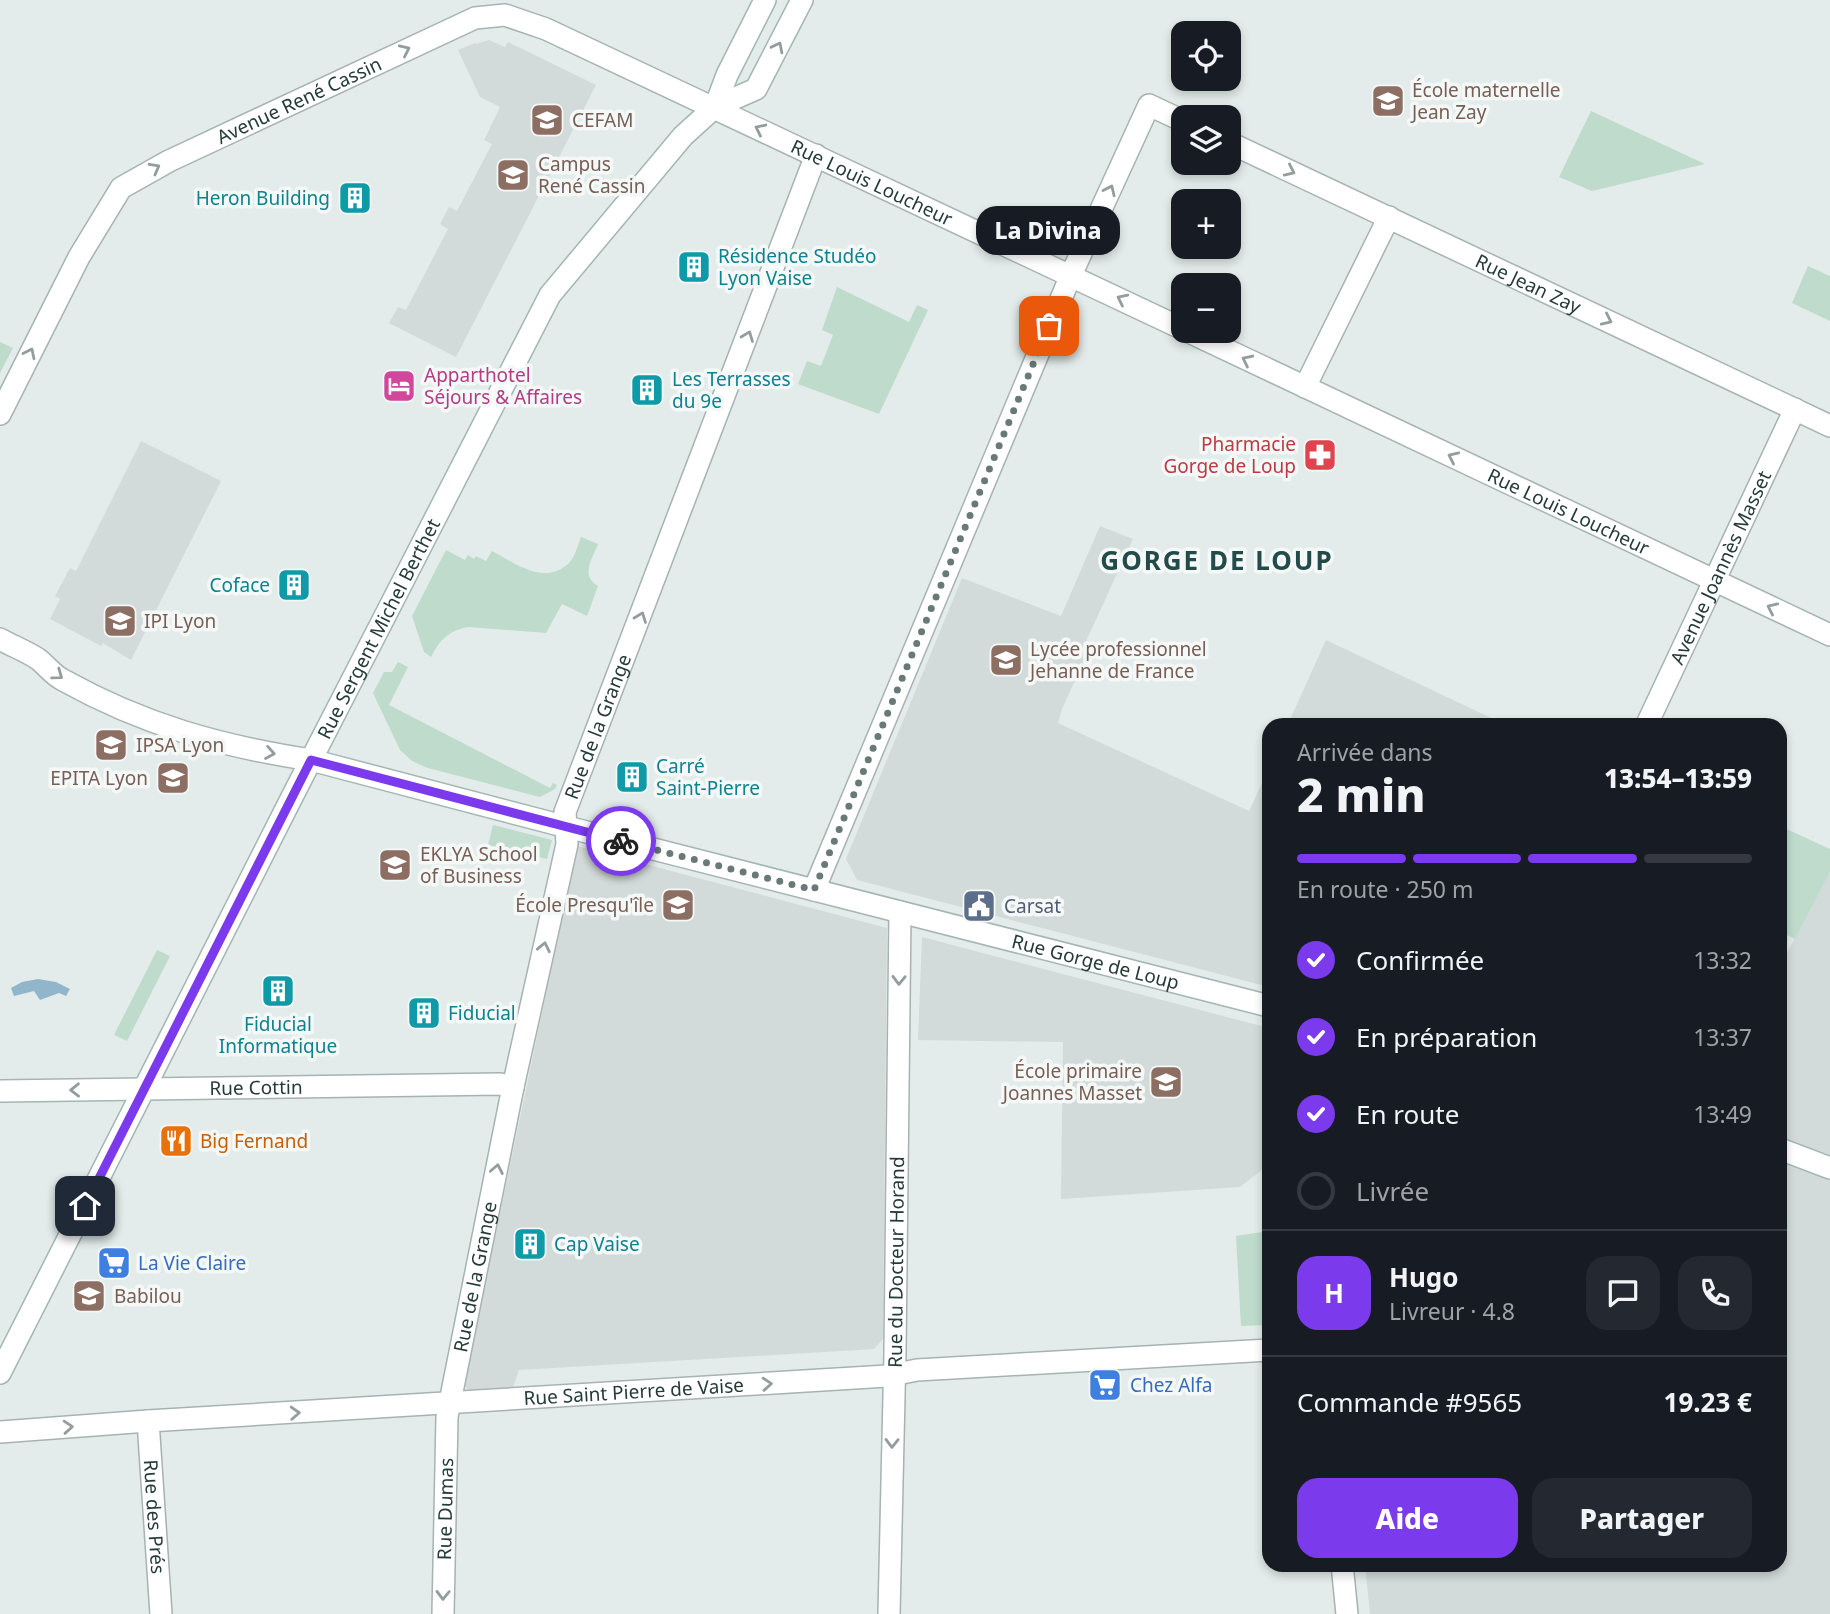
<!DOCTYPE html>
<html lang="fr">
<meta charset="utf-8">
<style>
body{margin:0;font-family:"Noto Sans",sans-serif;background:#242831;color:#f1f3f6;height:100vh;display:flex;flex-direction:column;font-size:26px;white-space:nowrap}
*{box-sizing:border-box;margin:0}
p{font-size:23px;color:#9ea1a6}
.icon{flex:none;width:38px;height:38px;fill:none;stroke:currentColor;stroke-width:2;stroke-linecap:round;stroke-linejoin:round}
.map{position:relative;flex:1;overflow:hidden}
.panel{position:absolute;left:1262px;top:718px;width:525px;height:854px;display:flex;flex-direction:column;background:#171b24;border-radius:21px;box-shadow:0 4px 10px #0003}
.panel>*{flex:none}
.buttons{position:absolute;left:1171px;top:21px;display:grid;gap:14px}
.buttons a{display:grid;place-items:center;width:70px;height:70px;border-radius:14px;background:#171b24;box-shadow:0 4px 10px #0003;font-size:35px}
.pin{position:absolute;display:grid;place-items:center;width:60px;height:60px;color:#fff;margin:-30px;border-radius:14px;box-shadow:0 4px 10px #0006}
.courier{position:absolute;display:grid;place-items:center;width:70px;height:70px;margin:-35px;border:5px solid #7c3aed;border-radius:50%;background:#fff;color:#222;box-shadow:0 2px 9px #0007}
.bubble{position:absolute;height:49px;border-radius:21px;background:#171b24;box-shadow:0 4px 10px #0003;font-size:23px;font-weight:800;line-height:49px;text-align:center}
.overview em{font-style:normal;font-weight:800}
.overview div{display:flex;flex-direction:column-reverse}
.overview{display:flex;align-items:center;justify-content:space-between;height:119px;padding:0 35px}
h1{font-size:46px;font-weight:800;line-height:52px}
.bar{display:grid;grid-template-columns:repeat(4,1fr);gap:10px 7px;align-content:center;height:84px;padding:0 35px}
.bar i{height:9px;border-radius:5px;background:#363941}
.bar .current{background:#7c3aed}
.bar p{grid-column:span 4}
.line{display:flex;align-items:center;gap:18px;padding:0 35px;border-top:2px solid #363941}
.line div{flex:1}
.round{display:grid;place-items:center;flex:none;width:74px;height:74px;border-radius:21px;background:#242831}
ol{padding:0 35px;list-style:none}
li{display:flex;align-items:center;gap:21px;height:77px}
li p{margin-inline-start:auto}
li .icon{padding:7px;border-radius:50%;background:#7c3aed;color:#fff;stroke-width:4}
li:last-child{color:#9ea1a6}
li i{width:38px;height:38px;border:4px solid #363941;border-radius:50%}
.action{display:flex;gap:14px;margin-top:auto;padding:14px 35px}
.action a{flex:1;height:80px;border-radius:21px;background:#7c3aed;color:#fff;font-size:28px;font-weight:800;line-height:80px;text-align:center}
.action a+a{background:#242831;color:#f1f3f6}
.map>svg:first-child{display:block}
</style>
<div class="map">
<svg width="1830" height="1614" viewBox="0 0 1830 1614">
<rect width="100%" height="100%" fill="#e3ecea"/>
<path fill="#d2dbd9" d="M489,40L505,47L508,42L596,85L456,357L389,323L398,307L406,310L448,229L440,224L449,207L457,211L492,144L484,140L500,107L480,97L458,50L475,43L476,44Z
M141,441L221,481L131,660L103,643L101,646L50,619L60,599L55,596L70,568L76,571Z
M1100,526L1133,539L1082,650L1084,661L1062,709L1058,723L1249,811L1269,768V987L857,880L846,859L962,578L1061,616Z
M1326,640L1504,724H1288Z
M577,846L887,928L883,1339L874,1349L519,1370L512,1391L471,1393L464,1385Z
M1830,872V1614H1370L1365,1565L1780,1564V966Z
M922,937L1269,1028L1267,1166L1240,1187L1061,1199L1063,1042L918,1040Z"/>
<path fill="#bedbcc" d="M1591,111L1705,164L1592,191L1559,177Z
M1808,266L1830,276V321L1792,303Z
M837,287L909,322L917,305L928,310L879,414L798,384L807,361L821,366L833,335L822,330Z
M0,342L13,348L0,373Z
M581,537L598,544C592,559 580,576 598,586L587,616L562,604L546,633L468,627C450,630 439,640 431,657L424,652L412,616L446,550L465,560L468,555L474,559L476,556L486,561L492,551C516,564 545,586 569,563C575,557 578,545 581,537Z
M398,662L408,667L389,705L550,788L553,783L557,785L555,789L540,797L428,768L412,761L400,750L373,693L384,672H392Z
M493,825L552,840L547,859L488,845Z
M1780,826L1830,849V872L1795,939L1780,932Z
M157,950L170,956L127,1041L114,1035Z
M1269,1231V1325L1241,1326L1236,1236Z"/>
<path fill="#91b6cb" d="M38,979L56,982L70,989L66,996L59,993L40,1000L34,991L14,996L11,988L22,982Z"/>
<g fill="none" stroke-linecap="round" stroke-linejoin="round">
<defs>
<g id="street">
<path id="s1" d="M1228,142L1830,426"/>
<path id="s2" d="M1187,331L1830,635"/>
<path d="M1305,387L1389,217"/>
<path id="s3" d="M0,414L79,257L121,188L169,161L475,18L505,15L546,29L1183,329"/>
<path d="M0,639C12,646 26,651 38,659C47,666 53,675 63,680C144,725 220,746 311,760"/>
<path id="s4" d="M1647,724L1795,409"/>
<path d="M814,890L1071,275L1149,105L1183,121"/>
<path id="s5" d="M144,1089L500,1084L513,1087"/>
<path id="s6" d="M148,1421L161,1614"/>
<path id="s7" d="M0,1432L148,1421L887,1376L917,1370L1269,1350"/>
<path d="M1342,1564L1347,1614"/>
<path id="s8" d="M443,1614L447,1417L513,1087L567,844L565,812L816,155"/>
<path id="s9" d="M889,1614L895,1352L900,912"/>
</g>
<g id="secondary">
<path d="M715,107L727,75L765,0"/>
<path id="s10" d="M311,760L567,827L1269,1006"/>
<path d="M0,1091L144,1089"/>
<path d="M1780,1149L1830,1168"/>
<path id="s11" d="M0,1373L293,795L550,295L683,136L715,107L756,89L802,0"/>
</g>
</defs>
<use href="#street" stroke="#a6b3b2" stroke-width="24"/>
<use href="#secondary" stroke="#a3b6b3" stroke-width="24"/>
<use href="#street" stroke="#fff" stroke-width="21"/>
<use href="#secondary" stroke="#fff" stroke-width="21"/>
</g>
<defs><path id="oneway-chevron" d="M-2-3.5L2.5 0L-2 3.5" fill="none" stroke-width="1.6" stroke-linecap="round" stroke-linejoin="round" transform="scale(1.75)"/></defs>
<g stroke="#929d9c">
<use href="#oneway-chevron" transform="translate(778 47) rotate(-63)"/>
<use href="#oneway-chevron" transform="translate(405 50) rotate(-25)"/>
<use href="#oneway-chevron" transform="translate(760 129) rotate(-154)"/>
<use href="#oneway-chevron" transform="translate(155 168) rotate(-29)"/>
<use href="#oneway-chevron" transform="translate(1290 171) rotate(25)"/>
<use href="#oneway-chevron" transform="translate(1110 190) rotate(-65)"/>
<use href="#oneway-chevron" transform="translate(1122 299) rotate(-154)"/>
<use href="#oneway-chevron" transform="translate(1607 320) rotate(25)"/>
<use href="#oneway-chevron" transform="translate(748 336) rotate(-69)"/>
<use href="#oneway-chevron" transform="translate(30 353) rotate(-64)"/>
<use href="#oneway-chevron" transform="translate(1247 360) rotate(-154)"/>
<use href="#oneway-chevron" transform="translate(1453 457) rotate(-155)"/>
<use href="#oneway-chevron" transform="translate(1772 608) rotate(-155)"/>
<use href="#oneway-chevron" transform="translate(641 617) rotate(-69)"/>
<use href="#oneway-chevron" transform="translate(58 675) rotate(36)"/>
<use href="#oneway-chevron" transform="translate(270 753) rotate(10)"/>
<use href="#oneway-chevron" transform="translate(544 947) rotate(-78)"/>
<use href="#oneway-chevron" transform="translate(899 980) rotate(91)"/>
<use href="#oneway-chevron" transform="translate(75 1090) rotate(179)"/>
<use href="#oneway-chevron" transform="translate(497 1169) rotate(-79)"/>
<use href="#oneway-chevron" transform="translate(767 1384) rotate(-4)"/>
<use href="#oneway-chevron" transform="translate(295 1413) rotate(-3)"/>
<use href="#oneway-chevron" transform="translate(68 1427) rotate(-4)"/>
<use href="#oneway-chevron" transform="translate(892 1443) rotate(91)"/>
<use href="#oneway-chevron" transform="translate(443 1595) rotate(91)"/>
</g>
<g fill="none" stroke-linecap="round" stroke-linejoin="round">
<path stroke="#687978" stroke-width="7" stroke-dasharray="0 12.6" d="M621,841L814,890L1049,326"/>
<path stroke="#7c3aed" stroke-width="9" d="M85,1206L311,760L621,841"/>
</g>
<defs>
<symbol id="school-square" viewBox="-11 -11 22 22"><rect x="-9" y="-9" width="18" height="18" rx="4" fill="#8d6e63" stroke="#f4f8f7"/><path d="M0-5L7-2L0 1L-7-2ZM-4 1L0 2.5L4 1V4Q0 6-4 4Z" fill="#fff"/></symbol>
<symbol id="university-square" viewBox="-11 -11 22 22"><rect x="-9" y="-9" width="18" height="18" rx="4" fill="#8d6e63" stroke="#f4f8f7"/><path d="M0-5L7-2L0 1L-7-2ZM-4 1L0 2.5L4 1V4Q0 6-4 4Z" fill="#fff"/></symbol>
<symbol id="building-square" viewBox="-11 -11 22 22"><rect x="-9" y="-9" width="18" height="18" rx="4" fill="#0f9aa8" stroke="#f4f8f7"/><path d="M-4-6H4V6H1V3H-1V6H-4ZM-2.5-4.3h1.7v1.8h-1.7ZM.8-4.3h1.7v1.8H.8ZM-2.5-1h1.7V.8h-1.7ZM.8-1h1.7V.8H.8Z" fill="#fff"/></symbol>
<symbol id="hotel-square" viewBox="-11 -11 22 22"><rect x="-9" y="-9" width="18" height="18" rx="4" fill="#d1479c" stroke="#f4f8f7"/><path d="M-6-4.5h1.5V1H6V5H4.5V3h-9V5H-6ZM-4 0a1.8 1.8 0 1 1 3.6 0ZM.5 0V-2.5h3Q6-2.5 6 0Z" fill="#fff"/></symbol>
<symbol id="pharmacy-square" viewBox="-11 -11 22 22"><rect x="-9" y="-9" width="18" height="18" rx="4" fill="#e0444e" stroke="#f4f8f7"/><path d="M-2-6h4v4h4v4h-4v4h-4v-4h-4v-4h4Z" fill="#fff"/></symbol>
<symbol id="civic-square" viewBox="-11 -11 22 22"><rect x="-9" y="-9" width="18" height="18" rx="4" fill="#5c6f8a" stroke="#f4f8f7"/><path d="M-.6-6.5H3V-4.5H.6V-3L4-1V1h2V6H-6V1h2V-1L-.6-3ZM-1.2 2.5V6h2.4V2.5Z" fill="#fff"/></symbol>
<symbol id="restaurant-square" viewBox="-11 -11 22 22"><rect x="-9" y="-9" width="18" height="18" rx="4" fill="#e8710a" stroke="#f4f8f7"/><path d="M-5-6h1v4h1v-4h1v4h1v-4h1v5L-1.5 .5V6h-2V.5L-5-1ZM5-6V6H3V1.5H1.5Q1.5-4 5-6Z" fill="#fff"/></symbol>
<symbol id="supermarket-square" viewBox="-11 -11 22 22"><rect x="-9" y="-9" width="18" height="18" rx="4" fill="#3f7fe0" stroke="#f4f8f7"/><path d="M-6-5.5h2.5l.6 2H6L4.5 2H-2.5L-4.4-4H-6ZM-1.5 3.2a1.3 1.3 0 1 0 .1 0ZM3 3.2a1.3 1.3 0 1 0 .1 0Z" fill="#fff"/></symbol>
</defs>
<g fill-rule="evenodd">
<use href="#school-square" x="1369" y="82" width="38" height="38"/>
<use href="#university-square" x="528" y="101" width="38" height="38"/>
<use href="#university-square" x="494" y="156" width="38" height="38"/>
<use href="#building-square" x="336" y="179" width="38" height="38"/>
<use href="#building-square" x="675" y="248" width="38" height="38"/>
<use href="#hotel-square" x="380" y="367" width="38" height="38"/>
<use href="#building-square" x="628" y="371" width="38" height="38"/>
<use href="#pharmacy-square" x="1301" y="436" width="38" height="38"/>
<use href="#building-square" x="275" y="566" width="38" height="38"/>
<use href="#university-square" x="101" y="602" width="38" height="38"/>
<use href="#school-square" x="987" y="641" width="38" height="38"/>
<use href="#university-square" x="92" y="726" width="38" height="38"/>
<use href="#building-square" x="613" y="758" width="38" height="38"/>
<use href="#university-square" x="154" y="759" width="38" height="38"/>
<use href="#university-square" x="376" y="846" width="38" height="38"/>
<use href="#university-square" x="659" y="886" width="38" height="38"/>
<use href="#civic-square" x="960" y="887" width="38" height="38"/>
<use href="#building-square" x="259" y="972" width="38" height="38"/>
<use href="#building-square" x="405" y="994" width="38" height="38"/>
<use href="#school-square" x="1147" y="1063" width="38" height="38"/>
<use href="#restaurant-square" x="157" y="1122" width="38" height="38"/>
<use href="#building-square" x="511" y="1225" width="38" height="38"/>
<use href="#supermarket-square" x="95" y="1244" width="38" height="38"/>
<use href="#school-square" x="70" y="1277" width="38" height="38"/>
<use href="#supermarket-square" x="1086" y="1366" width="38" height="38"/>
</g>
<g text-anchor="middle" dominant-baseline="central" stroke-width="7" stroke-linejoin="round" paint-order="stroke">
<g font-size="19" fill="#785e54" stroke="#f4f8f7" text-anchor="start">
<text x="1412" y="90">École maternelle<tspan x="1412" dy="22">Jean Zay</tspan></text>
<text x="572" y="120">CEFAM</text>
<text x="538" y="164">Campus<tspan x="538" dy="22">René Cassin</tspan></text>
<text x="144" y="621">IPI Lyon</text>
<text x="1030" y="649">Lycée professionnel<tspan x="1030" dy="22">Jehanne de France</tspan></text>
<text x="136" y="745">IPSA Lyon</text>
<text x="148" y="778" text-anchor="end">EPITA Lyon</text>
<text x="420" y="854">EKLYA School<tspan x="420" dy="22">of Business</tspan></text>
<text x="654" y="905" text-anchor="end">École Presqu'île</text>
<text x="1142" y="1071" text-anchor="end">École primaire<tspan x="1142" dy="22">Joannes Masset</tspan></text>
<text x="114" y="1296">Babilou</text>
</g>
<g font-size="19" fill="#253b3a" stroke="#f4f8f7">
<text stroke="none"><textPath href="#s3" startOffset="455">Avenue René Cassin</textPath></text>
<text stroke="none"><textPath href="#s3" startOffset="1083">Rue Louis Loucheur</textPath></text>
<text stroke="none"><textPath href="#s1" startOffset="332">Rue Jean Zay</textPath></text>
<text stroke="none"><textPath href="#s2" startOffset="422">Rue Louis Loucheur</textPath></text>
<text stroke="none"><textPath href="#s4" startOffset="173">Avenue Joannès Masset</textPath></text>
<text stroke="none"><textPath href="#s11" startOffset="835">Rue Sergent Michel Berthet</textPath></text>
<text stroke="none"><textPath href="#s8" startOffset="906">Rue de la Grange</textPath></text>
<text stroke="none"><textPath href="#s10" startOffset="810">Rue Gorge de Loup</textPath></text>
<text stroke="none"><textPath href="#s5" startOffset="112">Rue Cottin</textPath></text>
<text stroke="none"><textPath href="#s9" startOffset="352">Rue du Docteur Horand</textPath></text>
<text stroke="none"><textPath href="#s8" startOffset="340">Rue de la Grange</textPath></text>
<text stroke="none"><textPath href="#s7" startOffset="635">Rue Saint Pierre de Vaise</textPath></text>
<text stroke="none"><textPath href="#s8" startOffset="105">Rue Dumas</textPath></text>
<text stroke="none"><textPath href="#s6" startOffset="96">Rue des Prés</textPath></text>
</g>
<g font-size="19" fill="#0d838f" stroke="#f4f8f7" text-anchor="start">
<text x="330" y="198" text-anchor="end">Heron Building</text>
<text x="718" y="256">Résidence Studéo<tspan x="718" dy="22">Lyon Vaise</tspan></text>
<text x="672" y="379">Les Terrasses<tspan x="672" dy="22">du 9e</tspan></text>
<text x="270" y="585" text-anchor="end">Coface</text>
<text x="656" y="766">Carré<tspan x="656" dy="22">Saint-Pierre</tspan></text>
<text x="448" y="1013">Fiducial</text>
<text x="278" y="1024" text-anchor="middle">Fiducial<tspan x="278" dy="22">Informatique</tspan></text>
<text x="554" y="1244">Cap Vaise</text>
</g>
<g font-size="19" fill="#b23c85" stroke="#f4f8f7" text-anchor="start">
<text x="424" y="375">Apparthotel<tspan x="424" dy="22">Séjours &amp; Affaires</tspan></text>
</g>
<g font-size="19" fill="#be3a42" stroke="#f4f8f7" text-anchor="end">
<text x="1296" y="444">Pharmacie<tspan x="1296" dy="22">Gorge de Loup</tspan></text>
</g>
<g font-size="19" fill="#4e5e75" stroke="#f4f8f7" text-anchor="start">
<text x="1004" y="906">Carsat</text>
</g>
<g font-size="19" fill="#c56008" stroke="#f4f8f7" text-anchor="start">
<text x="200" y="1141">Big Fernand</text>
</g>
<g font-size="19" fill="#366cbe" stroke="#f4f8f7" text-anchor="start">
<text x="138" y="1263">La Vie Claire</text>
<text x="1130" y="1385">Chez Alfa</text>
</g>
<g font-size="26" font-weight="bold" letter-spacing="2" fill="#224b4a" stroke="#f4f8f7">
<text x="1217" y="560">GORGE DE LOUP</text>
</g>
</g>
</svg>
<div class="buttons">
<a><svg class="icon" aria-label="locate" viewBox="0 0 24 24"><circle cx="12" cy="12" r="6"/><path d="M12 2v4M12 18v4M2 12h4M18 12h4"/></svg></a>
<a><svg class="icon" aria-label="layers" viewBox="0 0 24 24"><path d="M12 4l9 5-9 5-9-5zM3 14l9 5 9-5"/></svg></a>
<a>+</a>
<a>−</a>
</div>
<div class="pin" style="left:1049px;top:326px;background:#ea580c"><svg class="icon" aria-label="bag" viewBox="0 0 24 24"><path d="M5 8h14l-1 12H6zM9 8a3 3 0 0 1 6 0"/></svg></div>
<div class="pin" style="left:85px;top:1206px;background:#1f2937"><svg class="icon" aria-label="home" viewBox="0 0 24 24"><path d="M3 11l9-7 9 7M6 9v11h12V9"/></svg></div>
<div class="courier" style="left:621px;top:841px"><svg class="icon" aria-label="bike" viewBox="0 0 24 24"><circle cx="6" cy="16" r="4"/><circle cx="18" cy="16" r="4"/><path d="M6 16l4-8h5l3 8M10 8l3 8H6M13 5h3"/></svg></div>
<div class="bubble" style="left:976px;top:206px;width:144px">La Divina</div>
<section class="panel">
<div class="overview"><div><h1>2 min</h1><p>Arrivée dans</p></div><em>13:54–13:59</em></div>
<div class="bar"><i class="current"></i><i class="current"></i><i class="current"></i><i></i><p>En route · 250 m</p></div>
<ol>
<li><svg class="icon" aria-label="check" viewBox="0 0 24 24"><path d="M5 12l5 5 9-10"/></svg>Confirmée<p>13:32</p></li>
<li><svg class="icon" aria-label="check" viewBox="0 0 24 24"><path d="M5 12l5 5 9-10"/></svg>En préparation<p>13:37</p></li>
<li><svg class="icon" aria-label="check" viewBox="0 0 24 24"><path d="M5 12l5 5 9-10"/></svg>En route<p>13:49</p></li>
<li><i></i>Livrée</li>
</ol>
<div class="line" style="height:126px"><b class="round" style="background:#7c3aed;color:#fff">H</b><div><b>Hugo</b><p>Livreur · 4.8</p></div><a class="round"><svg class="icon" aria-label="chat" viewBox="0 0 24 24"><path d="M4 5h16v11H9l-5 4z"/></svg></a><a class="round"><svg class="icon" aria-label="phone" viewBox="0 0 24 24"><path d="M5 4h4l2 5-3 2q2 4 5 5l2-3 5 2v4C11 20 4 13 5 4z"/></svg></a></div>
<div class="line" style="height:91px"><div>Commande #9565</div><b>19.23 €</b></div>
<div class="action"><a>Aide</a><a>Partager</a></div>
</section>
</div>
